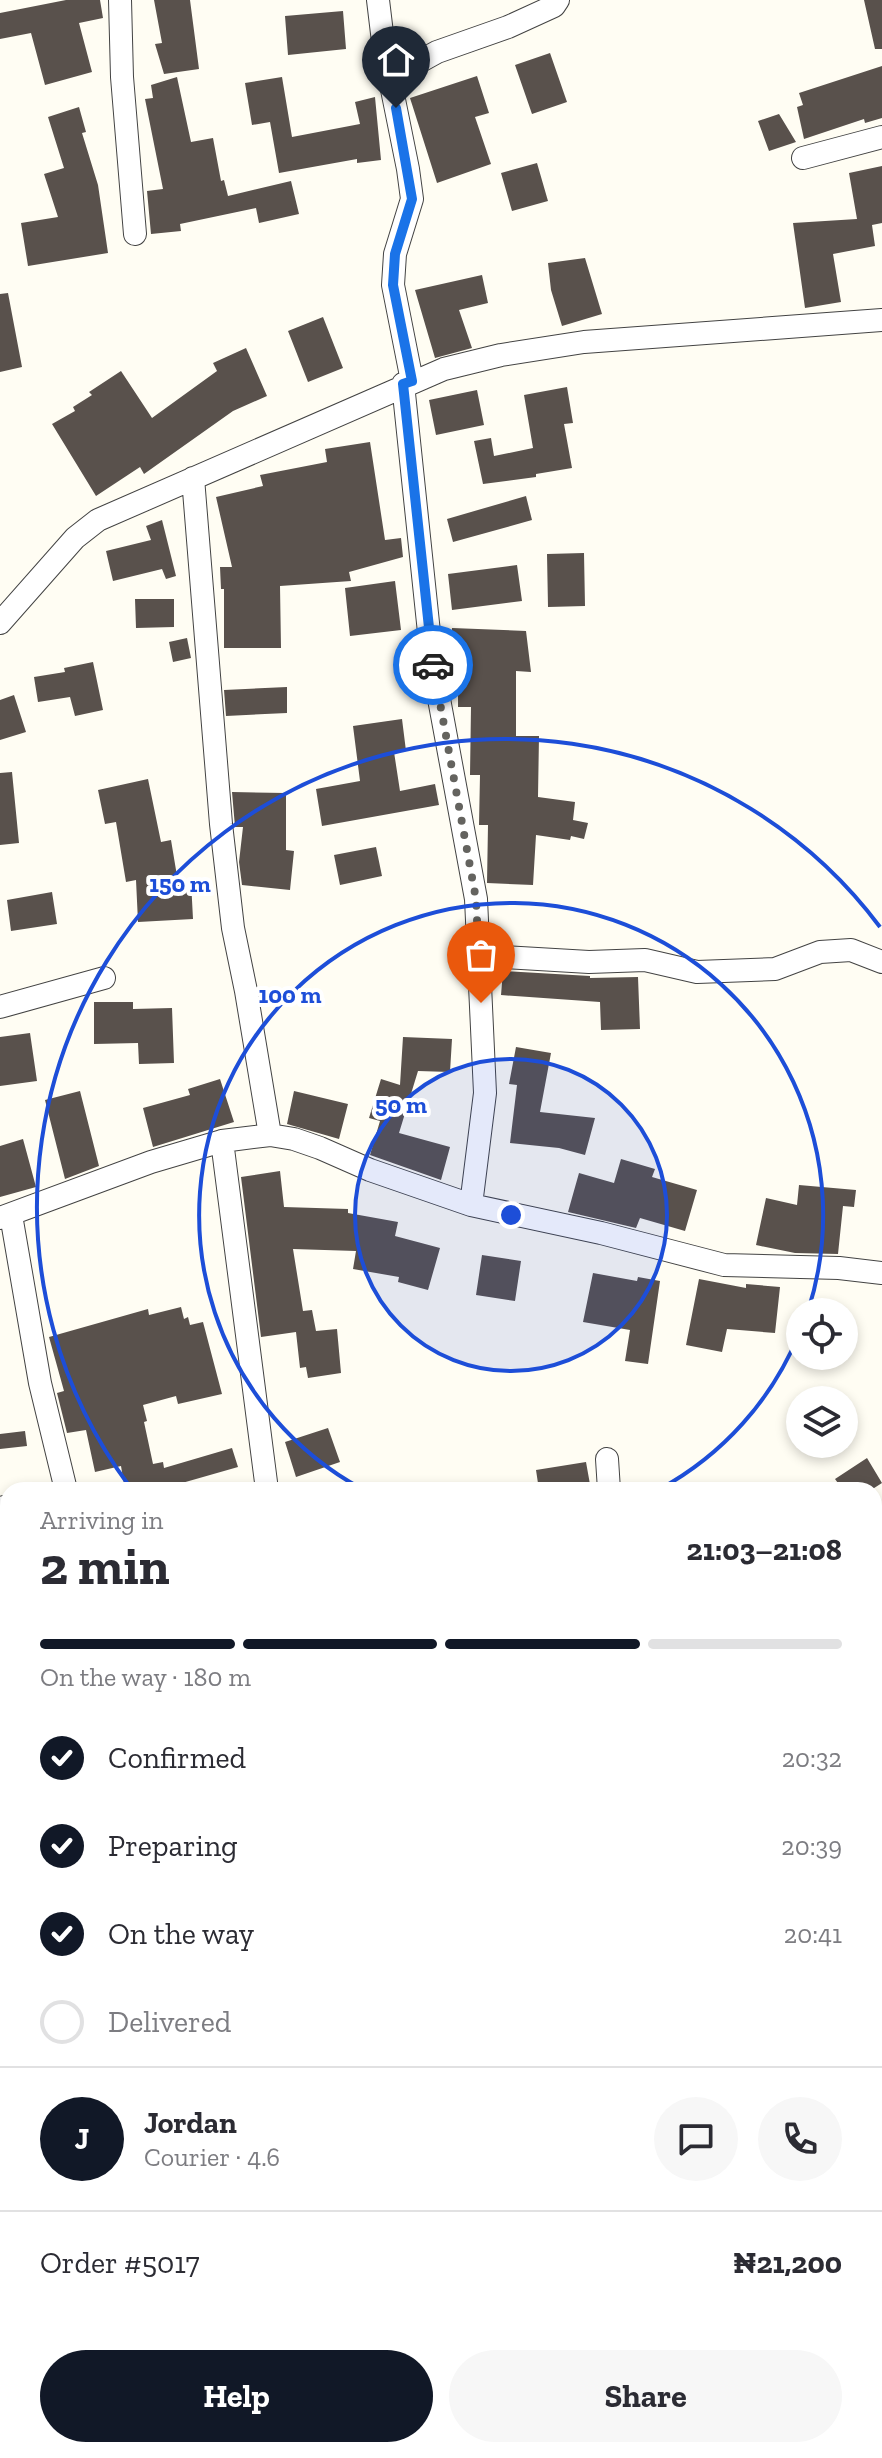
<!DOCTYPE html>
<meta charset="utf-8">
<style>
body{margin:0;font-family:"Zilla Slab",serif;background:#f7f7f7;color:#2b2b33;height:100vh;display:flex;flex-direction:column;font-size:30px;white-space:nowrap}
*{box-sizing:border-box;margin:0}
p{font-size:26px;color:#7c7c81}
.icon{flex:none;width:44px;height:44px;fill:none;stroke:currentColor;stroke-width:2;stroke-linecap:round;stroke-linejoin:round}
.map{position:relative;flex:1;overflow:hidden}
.drawer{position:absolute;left:0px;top:1482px;width:882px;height:976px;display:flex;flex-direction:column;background:#fff;border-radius:24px 24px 0 0;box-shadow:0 4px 12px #0003}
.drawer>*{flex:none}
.tools{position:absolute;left:786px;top:1298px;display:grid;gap:16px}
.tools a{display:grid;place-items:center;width:72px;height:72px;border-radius:50%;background:#fff;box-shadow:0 4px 12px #0003;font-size:40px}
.pin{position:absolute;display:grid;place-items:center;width:68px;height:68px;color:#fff;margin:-82px -34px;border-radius:50% 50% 50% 0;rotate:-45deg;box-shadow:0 0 8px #0007}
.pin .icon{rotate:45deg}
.courier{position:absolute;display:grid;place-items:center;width:80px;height:80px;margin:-40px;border:6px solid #1a73e8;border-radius:50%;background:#fff;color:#222;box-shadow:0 2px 10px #0007}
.summary em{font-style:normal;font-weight:700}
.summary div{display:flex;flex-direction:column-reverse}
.summary{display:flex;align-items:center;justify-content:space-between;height:136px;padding:0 40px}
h1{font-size:52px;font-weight:700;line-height:60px}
.bar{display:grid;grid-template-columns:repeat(4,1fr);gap:12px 8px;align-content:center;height:96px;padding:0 40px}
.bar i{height:10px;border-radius:6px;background:#e1e1e2}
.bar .on{background:#111827}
.bar p{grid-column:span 4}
.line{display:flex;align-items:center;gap:20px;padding:0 40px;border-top:2px solid #e1e1e2}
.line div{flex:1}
.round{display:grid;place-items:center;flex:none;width:84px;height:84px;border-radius:42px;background:#f7f7f7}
ol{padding:0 40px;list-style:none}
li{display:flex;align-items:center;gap:24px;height:88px}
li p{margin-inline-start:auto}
li .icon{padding:8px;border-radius:50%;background:#111827;color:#fff;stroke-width:4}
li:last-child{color:#7c7c81}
li i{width:44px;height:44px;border:4px solid #e1e1e2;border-radius:50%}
.action{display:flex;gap:16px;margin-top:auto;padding:16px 40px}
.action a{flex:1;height:92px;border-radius:48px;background:#111827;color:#fff;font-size:32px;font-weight:700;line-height:92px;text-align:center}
.action a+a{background:#f7f7f7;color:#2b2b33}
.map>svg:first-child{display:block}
</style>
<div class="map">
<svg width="882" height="2458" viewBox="0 0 882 2458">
<rect width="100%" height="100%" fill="#fffdf3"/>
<path fill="#59514c" d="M66,0H100L103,18L79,23L92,72L45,85L31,33L0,39V13Z
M154,0H190L199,69L164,74L155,44L162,43Z
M864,0H882V49H875Z
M343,11L346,49L288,55L285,16Z
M550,53L567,102L532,114L515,65Z
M882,66V118L865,123L864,119L804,139L797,107L803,105L799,93Z
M477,76L489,113L475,117L491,164L437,183L410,98Z
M177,77L191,142L213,138L221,181L224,180L228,196L291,181L299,214L259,223L256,208L180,224L181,231L151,234L147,191L163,189L145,99L153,98L151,85Z
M282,77L292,137L360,124L355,102L375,97L381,160L357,163V159L279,173L270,122L252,125L245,83Z
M79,107L86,132L82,133L98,185L108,253L28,266L21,223L58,217L44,174L64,168L48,117Z
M779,114L796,142L769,151L758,121Z
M537,163L548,201L512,211L501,173Z
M882,166V223L872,225L875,246L833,254L841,302L805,308L793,223L857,219L849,173Z
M585,258L602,314L562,326L551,290L548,263Z
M482,275L488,303L459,310L472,348L435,358L415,290Z
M8,293L22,367L0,372V294Z
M323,317L343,368L308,382L288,331Z
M246,348L267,396L233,411L144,474L140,467L96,496L52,424L75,411L73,407L92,395L89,392L121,371L152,418L217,371L213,363Z
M567,387L573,423L564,424L572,468L536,474V477L483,484L474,441L491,438L494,456L533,448L524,395Z
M477,390L484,425L436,435L429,400Z
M370,442L385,540L401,538L403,557L349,572L351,581L280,586L281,648H224V589H221L220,567H232L216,497L263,486L260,475L327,462L325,449Z
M526,496L532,520L453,542L447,519Z
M162,520L176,576L166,579L162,569L113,581L106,551L151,540L146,526Z
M584,553L585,606L548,607L547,554Z
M517,565L522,601L452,610L448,574Z
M395,581L401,630L350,636L345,588Z
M135,599H174V627L136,628Z
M452,628L526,631L531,672L516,671V736H539L538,797L575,802L573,820L588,823L584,839L571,836L570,840L536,835L533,885L487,883L488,825H479L480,775H470L471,707H458V669L450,668Z
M187,638L191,658L173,662L169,642Z
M93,662L103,710L75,716L70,697L38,702L34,677L65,672L64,668Z
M287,687V713L226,716L224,690Z
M14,695L26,732L0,740V700Z
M402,719L406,751L394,752L400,791L435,784L439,805L322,826L316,789L360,781L353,726Z
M12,772L19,843L0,845V773Z
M148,779L161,842L171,840L178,882L191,881L193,919L138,922L136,880L126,882L116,822L105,824L98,790Z
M232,792L286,793V850L294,851L290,890L242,885L239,862L243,827H235Z
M376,847L382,876L340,885L334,855Z
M52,892L57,924L11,931L7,900Z
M503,971L590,976V978L638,977L640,1029L601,1030L600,1002L501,995Z
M94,1002H133V1009L172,1008L174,1063L139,1064L138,1043L94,1044Z
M30,1033L37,1081L0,1086V1037Z
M403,1037L452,1039L450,1072L418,1071L399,1133L450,1147L441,1180L370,1155L380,1121L369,1118L381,1079L400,1085Z
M516,1047L551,1053L540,1112L595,1118L585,1155L559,1148L510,1143L517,1085L509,1084Z
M220,1079L234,1122L153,1147L143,1108L190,1095L188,1089Z
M80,1091L99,1166L65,1179L45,1100Z
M294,1091L348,1104L339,1139L287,1124Z
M23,1139L36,1187L0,1197V1146Z
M621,1159L655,1169L652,1177L697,1190L685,1231L640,1218L636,1228L568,1212L579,1173L614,1183Z
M280,1171L284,1207L348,1209V1213L398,1222L395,1236L440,1248L428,1290L398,1282L399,1277L353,1269L356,1251L293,1249L303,1311L312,1310L316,1331L337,1329L341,1373L308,1378L306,1367L300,1368L296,1332L261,1337L241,1177Z
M799,1185L856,1190L854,1207L843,1206L838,1254L795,1253L756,1245L766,1198L797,1205Z
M482,1255L521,1261L515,1301L476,1295Z
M593,1273L637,1281L638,1277L660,1281L648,1364L625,1361L630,1330L583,1322Z
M699,1279L746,1288V1284L780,1287L775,1333L727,1329L722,1352L686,1345Z
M181,1307L184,1319L188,1317L190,1325L203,1322L222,1394L178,1404L176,1396L143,1405L147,1421L144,1422L153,1464L163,1462L164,1468L232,1448L238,1467L168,1487V1490H125L121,1466L95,1472L86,1430L67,1433L57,1393L64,1391L49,1337L148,1309L149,1315Z
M328,1428L340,1462L296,1477L285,1442Z
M25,1431L27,1446L0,1449V1434Z
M867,1458L882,1483L871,1490H843L835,1479Z
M586,1462L591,1490H539L536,1470Z"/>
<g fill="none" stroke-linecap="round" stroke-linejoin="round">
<defs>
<path id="street" d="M120,0L122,77L135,234
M378,0L384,50L408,169L412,199L395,254L393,285L412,381
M390,78L437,52L508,27L554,6L558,0
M803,158L882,137
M403,384L432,661L476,899L485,1093L471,1205
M193,478L221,824L233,928L246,991L270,1135
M0,623L75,538L98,520L444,369L501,355L584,342L882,320
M505,957L589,962L645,960L697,972L775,969L820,952L851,950L882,962
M0,1007L104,978
M222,1141L267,1490
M11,1215L40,1383L66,1490
M0,1218L151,1162L222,1141L270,1135L294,1139L320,1148L370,1170L471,1205L601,1233L724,1265L839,1268L882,1273
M607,1459L609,1490
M0,1508L8,1506
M0,1717L8,1715
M874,1790L882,1781
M0,1924L8,1922
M0,2132H8
M874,2367L882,2362
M337,2450L340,2458
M491,2450L502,2458
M34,2458L59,2450
M416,2458L427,2450
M749,2458L760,2450"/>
</defs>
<use href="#street" stroke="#434343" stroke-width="24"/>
<use href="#street" stroke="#fff" stroke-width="22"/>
</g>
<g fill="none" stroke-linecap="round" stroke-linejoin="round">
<path stroke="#64635f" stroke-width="8" stroke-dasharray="0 14.4" d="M433,665L476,899L481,1003"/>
<path stroke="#1a73e8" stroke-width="10" d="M396,108L412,199L395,254L393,285L412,381L403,384L433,665"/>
</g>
<circle cx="511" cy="1215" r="156" fill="#1d4ed8" fill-opacity=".12"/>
<g fill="none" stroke="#1d4ed8" stroke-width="4">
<circle cx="511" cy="1215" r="156"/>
<path d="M799 1334A312 312 0 0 1 660 1489M362 1489A312 312 0 1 1 808 1311"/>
<path d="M130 1487A468 468 0 0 1 880 927"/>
</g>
<circle cx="511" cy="1215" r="12" fill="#1d4ed8" stroke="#fff" stroke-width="4"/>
<g font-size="24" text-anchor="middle" font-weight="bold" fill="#1d4ed8" stroke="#fff" stroke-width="8" stroke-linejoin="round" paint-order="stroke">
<text x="180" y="892">150 m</text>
<text x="290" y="1003">100 m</text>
<text x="401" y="1113">50 m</text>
</g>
</svg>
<div class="tools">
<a><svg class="icon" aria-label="locate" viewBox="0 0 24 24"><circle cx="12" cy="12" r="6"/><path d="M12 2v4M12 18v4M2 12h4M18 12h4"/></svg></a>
<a><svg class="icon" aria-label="layers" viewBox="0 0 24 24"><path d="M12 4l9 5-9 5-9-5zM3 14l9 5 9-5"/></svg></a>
</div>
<div class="pin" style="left:481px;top:1003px;background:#ea580c"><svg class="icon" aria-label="bag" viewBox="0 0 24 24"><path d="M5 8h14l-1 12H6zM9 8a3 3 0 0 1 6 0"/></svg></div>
<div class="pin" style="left:396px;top:108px;background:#1f2937"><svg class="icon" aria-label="home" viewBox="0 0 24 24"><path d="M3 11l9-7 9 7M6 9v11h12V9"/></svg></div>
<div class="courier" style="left:433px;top:665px"><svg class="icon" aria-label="car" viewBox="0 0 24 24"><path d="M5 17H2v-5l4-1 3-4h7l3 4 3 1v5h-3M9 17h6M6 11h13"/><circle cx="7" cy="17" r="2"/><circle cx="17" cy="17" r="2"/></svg></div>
<section class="drawer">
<div class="summary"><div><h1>2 min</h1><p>Arriving in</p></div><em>21:03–21:08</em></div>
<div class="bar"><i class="on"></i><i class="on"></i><i class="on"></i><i></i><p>On the way · 180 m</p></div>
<ol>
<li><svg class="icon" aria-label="check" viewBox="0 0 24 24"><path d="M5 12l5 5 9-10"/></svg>Confirmed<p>20:32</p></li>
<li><svg class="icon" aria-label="check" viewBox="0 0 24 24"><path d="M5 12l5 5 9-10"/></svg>Preparing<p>20:39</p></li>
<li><svg class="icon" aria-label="check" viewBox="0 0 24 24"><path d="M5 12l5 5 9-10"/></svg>On the way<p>20:41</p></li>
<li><i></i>Delivered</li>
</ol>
<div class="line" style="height:144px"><b class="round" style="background:#111827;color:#fff">J</b><div><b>Jordan</b><p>Courier · 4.6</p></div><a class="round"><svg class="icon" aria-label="chat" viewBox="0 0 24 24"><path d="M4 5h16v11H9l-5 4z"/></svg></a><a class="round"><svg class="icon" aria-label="phone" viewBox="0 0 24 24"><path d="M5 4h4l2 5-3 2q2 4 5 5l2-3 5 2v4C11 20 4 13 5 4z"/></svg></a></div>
<div class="line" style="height:104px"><div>Order #5017</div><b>₦21,200</b></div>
<div class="action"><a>Help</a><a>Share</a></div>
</section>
</div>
